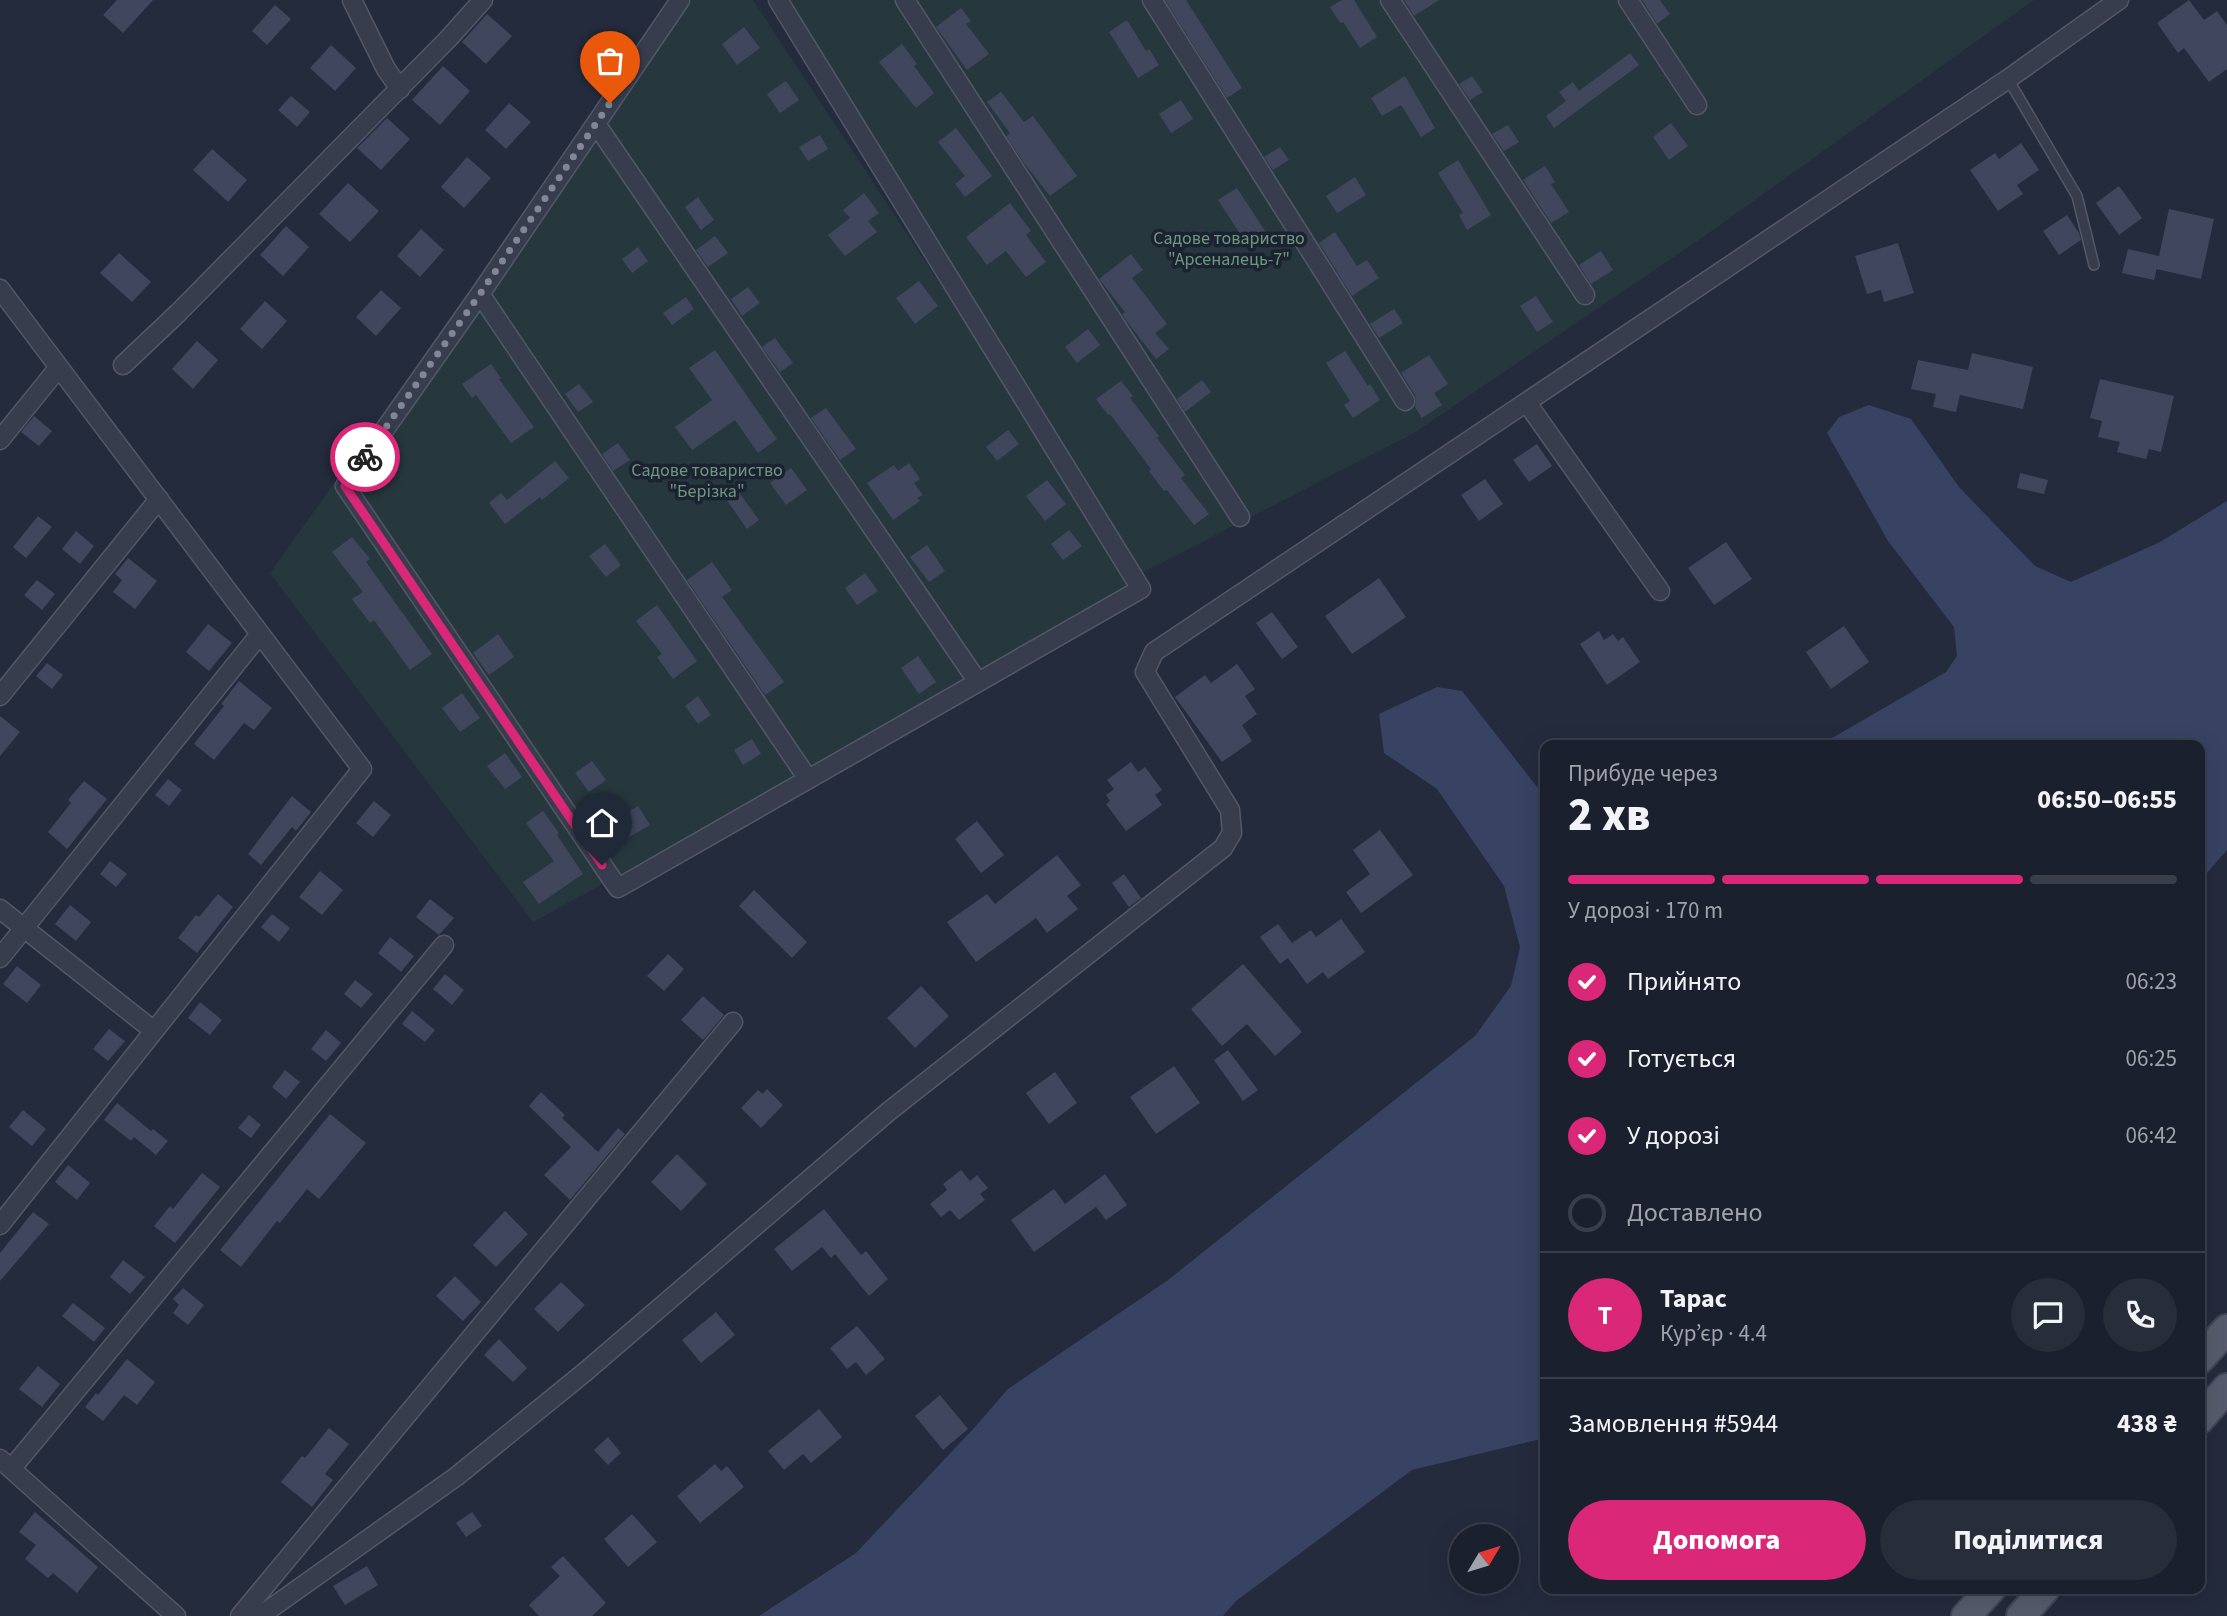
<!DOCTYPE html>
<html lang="uk">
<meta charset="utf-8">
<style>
body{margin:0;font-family:"Source Sans 3",sans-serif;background:#282d3a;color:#f1f3f6;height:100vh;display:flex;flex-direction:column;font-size:26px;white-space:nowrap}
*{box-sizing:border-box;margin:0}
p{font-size:23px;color:#a0a3aa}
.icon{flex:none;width:38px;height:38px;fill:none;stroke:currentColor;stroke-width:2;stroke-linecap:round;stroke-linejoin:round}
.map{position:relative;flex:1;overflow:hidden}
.details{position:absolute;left:1540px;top:740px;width:665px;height:854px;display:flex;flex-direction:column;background:#1b202e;border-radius:14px;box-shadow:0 7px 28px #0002,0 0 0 2px #393e4a}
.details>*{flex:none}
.needle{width:46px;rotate:52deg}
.buttons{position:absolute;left:1449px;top:1524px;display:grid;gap:14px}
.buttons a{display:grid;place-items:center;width:70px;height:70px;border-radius:50%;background:#1b202e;box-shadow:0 7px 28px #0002,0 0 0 2px #393e4a;font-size:35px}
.pin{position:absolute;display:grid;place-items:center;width:60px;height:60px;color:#fff;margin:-72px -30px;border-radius:50% 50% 50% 0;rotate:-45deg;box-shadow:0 0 7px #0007}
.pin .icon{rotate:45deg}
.courier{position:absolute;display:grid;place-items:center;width:70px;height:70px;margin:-35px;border:5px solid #db2777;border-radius:50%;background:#fff;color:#222;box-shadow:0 2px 9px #0007}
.overview em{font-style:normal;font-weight:800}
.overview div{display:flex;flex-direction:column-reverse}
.overview{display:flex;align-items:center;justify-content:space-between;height:119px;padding:0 28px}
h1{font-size:46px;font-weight:800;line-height:52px}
.bar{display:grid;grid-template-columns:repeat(4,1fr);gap:10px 7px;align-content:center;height:84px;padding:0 28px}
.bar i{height:9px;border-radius:5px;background:#393e4a}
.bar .current{background:#db2777}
.bar p{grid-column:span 4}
.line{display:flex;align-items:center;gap:18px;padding:0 28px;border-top:2px solid #393e4a}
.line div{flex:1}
.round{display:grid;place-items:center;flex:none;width:74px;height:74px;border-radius:37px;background:#282d3a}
ol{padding:0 28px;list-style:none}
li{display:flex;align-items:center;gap:21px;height:77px}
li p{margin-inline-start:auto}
li .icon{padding:7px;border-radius:50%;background:#db2777;color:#fff;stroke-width:4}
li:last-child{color:#a0a3aa}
li i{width:38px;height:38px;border:4px solid #393e4a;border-radius:50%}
.button{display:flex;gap:14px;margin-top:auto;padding:14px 28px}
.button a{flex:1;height:80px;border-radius:42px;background:#db2777;color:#fff;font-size:28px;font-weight:800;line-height:80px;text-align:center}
.button a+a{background:#282d3a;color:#f1f3f6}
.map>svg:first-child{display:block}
</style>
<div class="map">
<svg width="2227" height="1616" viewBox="0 0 2227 1616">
<rect width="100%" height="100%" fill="#242b3d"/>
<path fill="#26383e" d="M679,0H753L1141,589L533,922L270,573Z
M779,0H2034L1706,235L1414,433L1140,574Z"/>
<path fill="#384364" d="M1869,405L1911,419L1959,487L2035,566L2071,582L2160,542L2227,501V850L2200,881V746L1820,745L1946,672L1957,656L1954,627L1888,541L1827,433L1839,417Z
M1437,687L1462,691L1545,797V1438L1412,1470L1236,1601L1223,1616H759L856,1553L975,1427L1008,1389L1168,1280L1475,1036L1511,986L1520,947L1504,886L1437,789L1384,753L1379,714Z"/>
<path fill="#40475d" d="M117,0H153L123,33L103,15Z
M1165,0H1186L1242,88L1227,98Z
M1342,0H1354L1377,37L1360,48L1343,22L1340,23L1330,7Z
M1404,0H1439L1414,16Z
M1642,0H1660L1670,14L1657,24Z
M2189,0L2204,20L2217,11L2227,25V69L2209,82L2184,48L2178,53L2157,23Z
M275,5L291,19L267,45L252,31Z
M961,8L971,21L966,24L989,54L967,70L936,27Z
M487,14L512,36L486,64L462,42Z
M1127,20L1146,51L1149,49L1159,65L1138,78L1109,32Z
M744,27L760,48L737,65L722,44Z
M902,44L917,64L914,66L934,93L916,108L879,62Z
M331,45L356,68L335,91L310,68Z
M1630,53L1639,65L1554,128L1546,116L1566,101L1559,92L1573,82L1579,91Z
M443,66L470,91L440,125L412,100Z
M1405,76L1435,128L1421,137L1401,105L1382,116L1371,98Z
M1472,76L1483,92L1470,100L1459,84Z
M786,81L799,100L780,113L767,94Z
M1001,92L1024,122L1033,116L1077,176L1050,196L1024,163L1006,136L1010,133L987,102Z
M291,96L310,112L297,127L278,110Z
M1181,100L1193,119L1171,133L1159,114Z
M509,103L531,122L506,149L485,130Z
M387,118L410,139L381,170L357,148Z
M1671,123L1688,146L1669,160L1653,137Z
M1508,125L1519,142L1504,151L1492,134Z
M956,128L992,176L965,197L955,184L965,176L938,142Z
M820,135L828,149L808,161L799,147Z
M2021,143L2039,170L2017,185L2023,194L1998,211L1970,170L1995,153L1999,159Z
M1280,147L1289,160L1273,170L1264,157Z
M212,149L247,180L228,202L193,170Z
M467,157L491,178L464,208L441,187Z
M1458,160L1491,215L1467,230L1459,215L1463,213L1438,173Z
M1545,166L1555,182L1551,184L1569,212L1551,223L1523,180Z
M1355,177L1366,195L1337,213L1326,196Z
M348,183L379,211L350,242L319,214Z
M2119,186L2142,218L2119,235L2096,203Z
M1237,188L1265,231L1246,243L1218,200Z
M864,193L879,213L868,221L877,232L845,256L828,235L850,218L843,210Z
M698,197L714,220L701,230L685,207Z
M1010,203L1031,231L1026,235L1046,262L1026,277L1006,251L987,265L966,237Z
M2169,209L2214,219L2201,279L2156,269L2157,267L2154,280L2122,273L2128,249L2159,256Z
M2067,215L2079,233L2081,240L2059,255L2043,231Z
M286,226L309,247L283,276L260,255Z
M421,229L444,250L420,277L397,256Z
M1335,232L1357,266L1367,260L1379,278L1352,296L1319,243Z
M715,236L728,253L708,267L696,250Z
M1898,243L1914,293L1884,302L1881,290L1867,294L1855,256Z
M638,247L648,261L632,273L622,259Z
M1601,251L1613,270L1591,284L1579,265Z
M119,253L151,282L132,302L100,273Z
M1131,254L1143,270L1132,278L1167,324L1155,333L1169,349L1156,359L1125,319L1122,314L1125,312L1099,279Z
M919,281L938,306L915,324L896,298Z
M748,287L760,303L742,316L731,299Z
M381,290L401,308L376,336L356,317Z
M1536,296L1553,322L1537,332L1520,306Z
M686,297L694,309L672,325L663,313Z
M265,301L287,321L262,349L240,329Z
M1394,309L1403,323L1379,338L1370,324Z
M1088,329L1100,345L1077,363L1065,347Z
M775,338L793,363L780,372L762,347Z
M197,341L218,360L193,389L172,369Z
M715,350L777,439L758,453L735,420L692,450L675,427L712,400L689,368Z
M1345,351L1368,386L1370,384L1380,400L1353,418L1344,405L1350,401L1326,363Z
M1972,353L2033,367L2023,409L1960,395L1956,412L1933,407L1936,394L1911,389L1918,360L1968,370Z
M1429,355L1448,384L1434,393L1442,405L1422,418L1415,407L1416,401L1415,395L1401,373Z
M491,364L501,378L499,379L534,427L511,443L476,395L472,398L462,384Z
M2100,379L2174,396L2161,452L2149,449L2146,459L2117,452L2120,442L2098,437L2102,421L2090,418Z
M1202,380L1211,392L1185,412L1177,399Z
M1121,381L1133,396L1130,398L1159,436L1157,438L1185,475L1181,478L1209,514L1194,525L1167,490L1164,491L1149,471L1151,469L1110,414L1108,415L1096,399Z
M579,384L593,402L578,412L565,394Z
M826,408L856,449L840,460L811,418Z
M34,416L52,431L39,446L21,432Z
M1008,430L1019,444L997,461L986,447Z
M618,443L630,460L613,471L602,454Z
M1537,444L1552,466L1529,482L1513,460Z
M555,461L569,478L542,500L540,497L505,524L489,503L501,493L507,500Z
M909,463L920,479L914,483L923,495L917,498L920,501L893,520L867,483L894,465L898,471Z
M791,468L807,490L786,505L770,483Z
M2020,473L2048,480L2044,494L2017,488Z
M1485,479L1503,504L1479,521L1461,495Z
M1047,480L1066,504L1045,521L1026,496Z
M738,491L759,520L747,529L726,499Z
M38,516L52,527L26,558L13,547Z
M1069,530L1082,546L1063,560L1051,544Z
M76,531L94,546L80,564L62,549Z
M352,537L370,559L366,562L432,654L410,670L374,620L370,623L352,599L363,592L332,552Z
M1726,542L1752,579L1714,605L1688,568Z
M605,544L621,565L606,577L589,556Z
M927,545L945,571L929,582L910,557Z
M128,558L157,581L135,609L113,592L122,580L115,574Z
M712,562L732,590L722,597L784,682L765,695L687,580Z
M865,573L878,591L857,605L845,588Z
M1379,578L1406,617L1352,654L1325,616Z
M37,580L55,594L42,610L24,595Z
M657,605L697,661L673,679L657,657L662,654L636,621Z
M1272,612L1298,647L1282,659L1256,623Z
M208,624L232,643L209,671L186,652Z
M1844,626L1869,662L1831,689L1806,652Z
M1599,631L1604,640L1613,634L1618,641L1623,637L1640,662L1607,685L1580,644Z
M498,634L514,657L489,675L473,653Z
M918,656L936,682L919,694L901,668Z
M47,663L63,675L52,689L36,676Z
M1237,664L1255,689L1245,696L1257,714L1242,725L1252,741L1222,762L1175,697L1205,675L1211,683Z
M239,681L272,708L254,730L244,723L214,760L194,744L224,706L221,704Z
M462,693L480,718L460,732L442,708Z
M698,696L711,715L698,724L685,706Z
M0,716L20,732L0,756Z
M752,739L761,754L743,765L734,750Z
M505,753L522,777L505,789L487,766Z
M592,761L606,780L589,792L575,773Z
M1131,762L1138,772L1145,767L1162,790L1155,795L1162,805L1126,831L1106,804L1110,801L1106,795L1114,789L1107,780Z
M168,779L182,790L169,806L155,795Z
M84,781L107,799L67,849L48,832L71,803L68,800Z
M292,796L311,812L296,831L292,827L261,865L248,854Z
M374,801L391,815L373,837L356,823Z
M638,806L650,825L624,840L613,821Z
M543,811L559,833L557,835L583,874L539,904L523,882L554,861L526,823Z
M977,821L1004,855L981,873L955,839Z
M1380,830L1413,875L1361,913L1346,892L1370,874L1353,850Z
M1057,855L1081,885L1067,896L1078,909L1047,933L1036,918L976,962L947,922L987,894L995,904Z
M110,861L127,874L116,887L100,874Z
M320,871L343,890L322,915L299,897Z
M1124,874L1141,898L1129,907L1112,883Z
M754,890L807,942L792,958L739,906Z
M218,894L233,907L197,953L178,938L196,915L199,917Z
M430,899L454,918L439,935L416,917Z
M70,905L91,922L76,941L55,924Z
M272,914L290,928L279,942L261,927Z
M1341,919L1365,952L1328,979L1323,972L1307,984L1288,958L1280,964L1260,937L1278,924L1292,943L1311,930L1316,937Z
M390,937L414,956L401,972L378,953Z
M668,954L684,969L664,991L647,976Z
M1243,964L1302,1032L1275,1056L1247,1024L1222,1046L1191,1009Z
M17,966L41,985L27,1003L3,984Z
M445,974L464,990L452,1005L433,989Z
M355,980L373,994L361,1008L344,994Z
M921,986L949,1016L915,1048L887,1018Z
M703,996L724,1015L703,1040L681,1020Z
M200,1002L222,1020L210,1035L188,1018Z
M412,1011L435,1030L425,1042L402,1024Z
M109,1029L125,1041L108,1061L93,1049Z
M326,1030L341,1043L326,1061L311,1049Z
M1228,1050L1258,1090L1243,1101L1214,1060Z
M1174,1066L1200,1103L1156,1134L1130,1097Z
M285,1070L300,1082L286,1099L272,1087Z
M1055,1072L1077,1103L1049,1124L1026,1093Z
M767,1089L783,1105L761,1128L741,1108L758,1090L763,1094Z
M541,1092L565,1115L562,1118L598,1152L618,1128L625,1134L570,1200L544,1175L571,1147L529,1106Z
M117,1103L151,1131L153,1129L168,1141L156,1155L134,1137L131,1141L104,1120Z
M23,1110L46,1129L32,1146L9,1127Z
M330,1114L366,1143L319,1199L307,1189L280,1223L277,1221L241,1267L220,1250Z
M249,1115L261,1125L251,1138L238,1128Z
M677,1154L707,1184L681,1211L651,1182Z
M68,1165L90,1183L77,1200L55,1182Z
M961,1170L970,1181L977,1175L988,1188L980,1194L985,1200L959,1220L950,1210L941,1217L930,1204L947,1190L943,1184Z
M202,1173L220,1187L175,1243L154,1226L170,1206L173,1209Z
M1105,1174L1127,1205L1106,1220L1096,1207L1034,1252L1011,1220L1054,1189L1065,1204Z
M824,1209L861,1255L866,1251L888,1279L869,1296L835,1254L831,1258L822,1247L792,1271L774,1249Z
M505,1211L528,1234L496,1267L473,1245Z
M33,1212L49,1224L0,1281V1253Z
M123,1260L145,1277L130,1294L110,1277Z
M455,1276L481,1302L463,1321L436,1296Z
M561,1282L585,1305L558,1332L534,1309Z
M183,1288L204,1305L188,1325L173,1313L179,1305L173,1299Z
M73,1303L105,1328L94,1342L62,1316Z
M716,1312L735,1335L701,1363L682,1340Z
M857,1326L885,1359L866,1375L856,1362L847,1369L830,1348Z
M499,1339L527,1368L513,1382L484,1355Z
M127,1359L155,1382L137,1405L124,1395L103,1421L85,1407L96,1393L98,1395Z
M38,1366L60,1384L42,1407L19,1389Z
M940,1395L968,1429L943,1450L915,1416Z
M819,1409L842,1437L811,1463L803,1454L784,1470L768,1451Z
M329,1428L349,1444L325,1474L333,1480L312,1507L281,1482L302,1456L305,1458Z
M608,1437L621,1453L608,1465L594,1450Z
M715,1464L721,1471L727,1466L744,1487L700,1523L677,1496Z
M35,1512L98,1567L77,1593L53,1573L48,1578L25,1559L36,1545L19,1532Z
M472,1512L482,1526L466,1537L456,1523Z
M632,1514L657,1542L628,1567L604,1539Z
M563,1556L606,1603L592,1616H539L529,1605L560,1576L551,1567Z
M367,1566L378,1585L345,1605L333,1586Z"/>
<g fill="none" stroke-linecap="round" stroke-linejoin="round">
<defs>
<path id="lane" d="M2008,79L2077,196L2094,265"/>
<path id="street" d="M352,0L386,69L400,89
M680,0L480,294L345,486L618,888L1141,589L778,0
M905,0L1240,517
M1152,0L1405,401
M1390,0L1585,295
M1628,0L1697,105
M596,124L978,682
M0,289L362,769L0,1225
M480,294L808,779
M123,365L178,313L449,38L483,0
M1527,403L1660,591
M0,440L59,367
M0,696L159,499
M0,909L154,1031
M0,958L260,634
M0,1459L176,1616
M12,1468L444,945
M240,1616L733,1022
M260,1616L457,1476L585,1372L888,1112L1223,848L1232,833L1230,810L1145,672L1154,652L2008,79L2119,0"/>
<path id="primary" d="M2200,1359L2227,1329
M2200,1419L2227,1388
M1966,1616L1991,1589
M2021,1616L2045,1589"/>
</defs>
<use href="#lane" stroke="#535868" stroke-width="12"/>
<use href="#street" stroke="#535868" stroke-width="21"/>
<use href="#primary" stroke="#414656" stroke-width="32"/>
<use href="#lane" stroke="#383d4d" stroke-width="9"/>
<use href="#street" stroke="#383d4d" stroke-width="18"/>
<use href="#primary" stroke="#565c6d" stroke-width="28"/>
</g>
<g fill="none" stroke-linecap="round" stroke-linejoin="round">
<path stroke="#828797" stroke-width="7" stroke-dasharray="0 12.6" d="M365,457L480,294L610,103"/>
<path stroke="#db2777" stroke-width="9" d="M365,457L345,486L602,865"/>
</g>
<g text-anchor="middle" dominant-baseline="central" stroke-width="7" stroke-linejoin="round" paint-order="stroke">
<g font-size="18" fill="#6b997c" stroke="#1d2232">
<text x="1229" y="238">Садове товариство<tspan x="1229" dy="21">"Арсеналець-7"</tspan></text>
<text x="707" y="470">Садове товариство<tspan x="707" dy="21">"Берізка"</tspan></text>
</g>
</g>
</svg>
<div class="buttons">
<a><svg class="needle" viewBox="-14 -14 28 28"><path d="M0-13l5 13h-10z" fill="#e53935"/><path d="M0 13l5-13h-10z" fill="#a0a3aa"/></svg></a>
</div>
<div class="pin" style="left:610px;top:103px;background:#ea580c"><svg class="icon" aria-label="bag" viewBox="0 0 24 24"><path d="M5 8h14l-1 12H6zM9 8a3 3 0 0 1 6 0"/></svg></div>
<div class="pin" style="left:602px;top:865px;background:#1f2937"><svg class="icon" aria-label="home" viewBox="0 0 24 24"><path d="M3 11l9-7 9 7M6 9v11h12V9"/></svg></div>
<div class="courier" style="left:365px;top:457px"><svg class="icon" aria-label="bike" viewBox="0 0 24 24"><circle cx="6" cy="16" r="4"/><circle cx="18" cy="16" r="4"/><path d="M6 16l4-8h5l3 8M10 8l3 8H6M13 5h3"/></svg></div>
<section class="details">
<div class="overview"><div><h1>2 хв</h1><p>Прибуде через</p></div><em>06:50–06:55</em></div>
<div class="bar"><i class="current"></i><i class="current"></i><i class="current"></i><i></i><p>У дорозі · 170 m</p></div>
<ol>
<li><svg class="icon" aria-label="check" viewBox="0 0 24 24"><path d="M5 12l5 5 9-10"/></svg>Прийнято<p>06:23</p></li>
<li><svg class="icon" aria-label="check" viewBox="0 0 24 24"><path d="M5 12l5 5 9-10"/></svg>Готується<p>06:25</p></li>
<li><svg class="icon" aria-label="check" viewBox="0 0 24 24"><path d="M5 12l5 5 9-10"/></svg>У дорозі<p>06:42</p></li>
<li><i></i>Доставлено</li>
</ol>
<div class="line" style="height:126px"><b class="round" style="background:#db2777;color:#fff">Т</b><div><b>Тарас</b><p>Кур’єр · 4.4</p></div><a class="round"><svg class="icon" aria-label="chat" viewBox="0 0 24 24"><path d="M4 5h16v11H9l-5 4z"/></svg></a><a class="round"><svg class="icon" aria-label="phone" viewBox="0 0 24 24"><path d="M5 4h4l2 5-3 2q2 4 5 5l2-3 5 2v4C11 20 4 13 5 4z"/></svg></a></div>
<div class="line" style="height:91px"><div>Замовлення #5944</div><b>438 ₴</b></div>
<div class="button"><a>Допомога</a><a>Поділитися</a></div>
</section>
</div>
